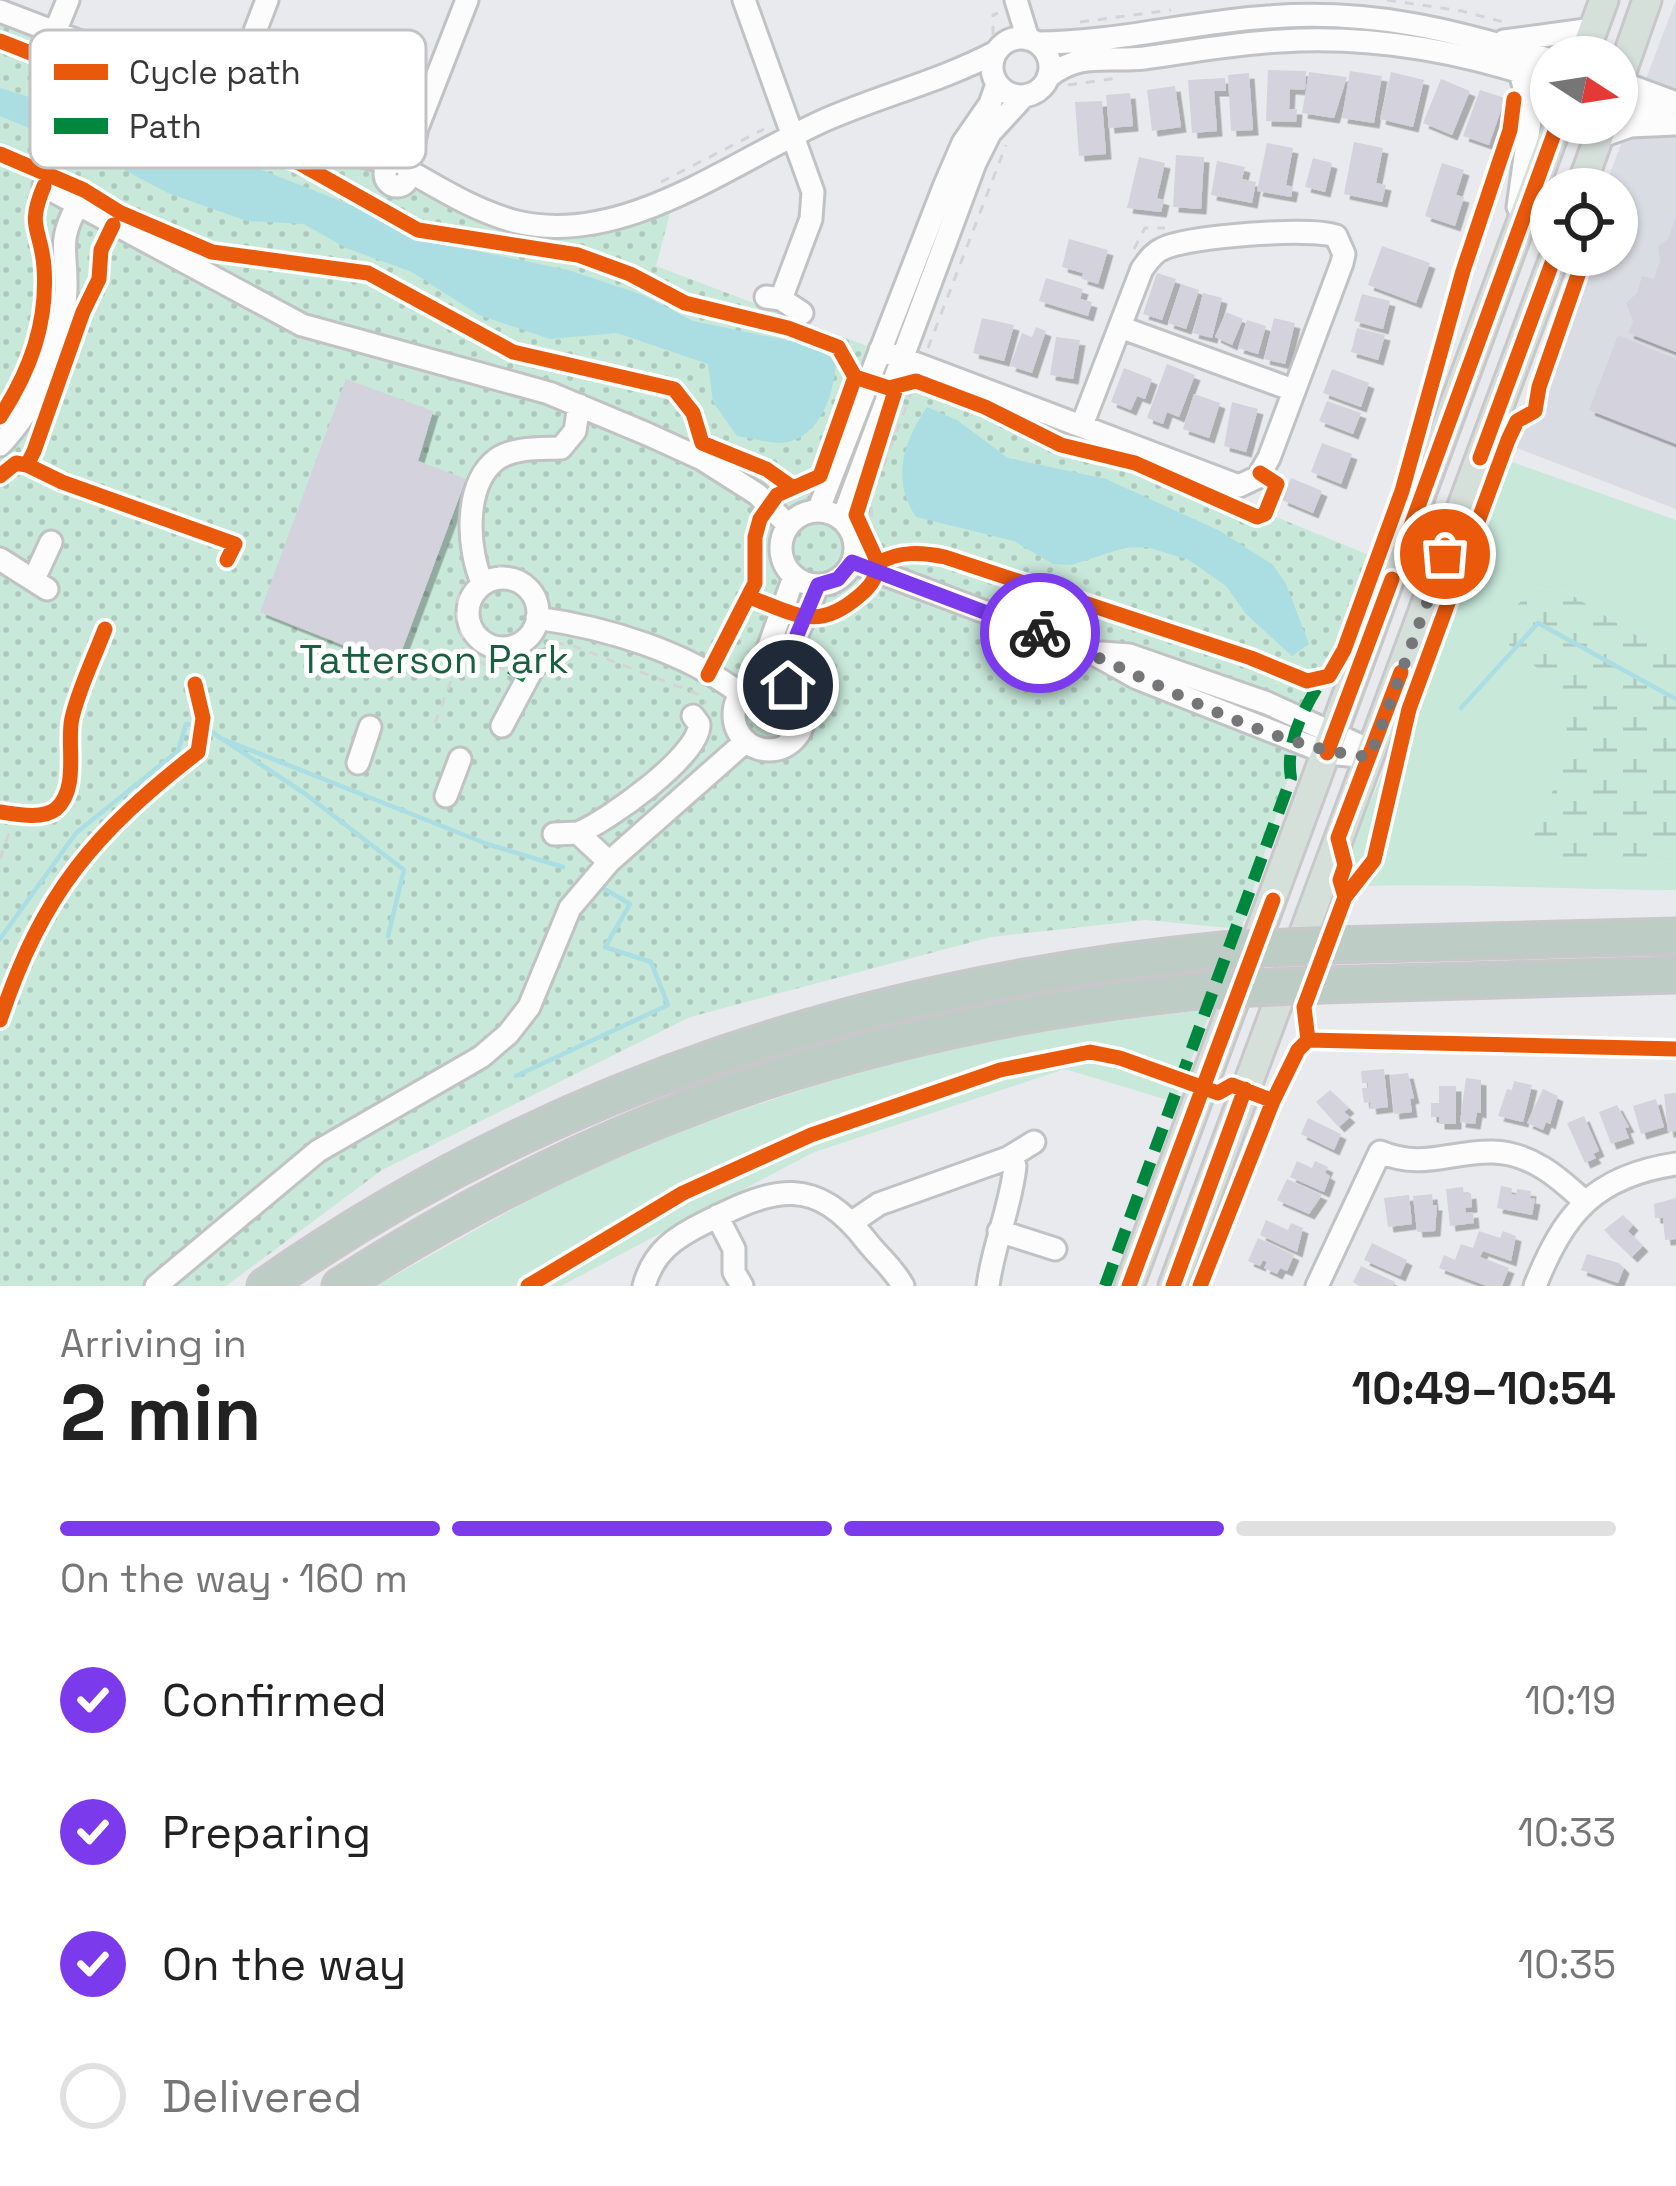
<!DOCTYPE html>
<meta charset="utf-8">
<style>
body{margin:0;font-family:"Space Grotesk",sans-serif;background:#f6f6f6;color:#222;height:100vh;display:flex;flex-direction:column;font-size:45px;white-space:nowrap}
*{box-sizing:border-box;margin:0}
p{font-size:39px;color:#767676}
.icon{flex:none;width:66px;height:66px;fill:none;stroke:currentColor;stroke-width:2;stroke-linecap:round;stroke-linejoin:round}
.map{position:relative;height:1286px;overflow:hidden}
.drawer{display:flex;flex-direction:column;background:#fff;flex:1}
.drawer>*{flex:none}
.needle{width:78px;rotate:102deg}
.tools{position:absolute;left:1530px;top:36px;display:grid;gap:24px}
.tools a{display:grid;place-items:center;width:108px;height:108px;border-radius:50%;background:#fff;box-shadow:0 3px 9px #0004;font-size:60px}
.pin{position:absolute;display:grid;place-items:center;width:102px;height:102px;color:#fff;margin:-51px;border:6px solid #fff;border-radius:50%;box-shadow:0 3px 12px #0007}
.courier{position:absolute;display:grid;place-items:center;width:120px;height:120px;margin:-60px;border:9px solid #7c3aed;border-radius:50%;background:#fff;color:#222;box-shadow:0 3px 15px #0007}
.head em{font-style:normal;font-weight:800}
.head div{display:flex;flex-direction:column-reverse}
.head{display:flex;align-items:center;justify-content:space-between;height:204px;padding:0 60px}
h1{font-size:78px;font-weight:800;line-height:90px}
.bar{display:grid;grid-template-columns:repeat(4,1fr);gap:18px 12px;align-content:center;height:144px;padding:0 60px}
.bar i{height:15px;border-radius:9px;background:#e0e0e0}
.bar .selected{background:#7c3aed}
.bar p{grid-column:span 4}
ol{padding:0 60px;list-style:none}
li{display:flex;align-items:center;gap:36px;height:132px}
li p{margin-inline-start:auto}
li .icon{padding:12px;border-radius:50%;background:#7c3aed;color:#fff;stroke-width:4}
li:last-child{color:#767676}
li i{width:66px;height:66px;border:6px solid #e0e0e0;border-radius:50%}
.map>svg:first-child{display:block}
</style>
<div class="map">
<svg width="1676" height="1286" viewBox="0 0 1676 1286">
<defs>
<pattern id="wetland-marsh" width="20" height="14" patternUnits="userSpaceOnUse" patternTransform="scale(3)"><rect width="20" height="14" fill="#c8e8da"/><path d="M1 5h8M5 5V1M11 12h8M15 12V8" fill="none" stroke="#adc8bc"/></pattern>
<pattern id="park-dots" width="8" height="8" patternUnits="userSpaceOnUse" patternTransform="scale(3)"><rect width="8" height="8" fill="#c8e8da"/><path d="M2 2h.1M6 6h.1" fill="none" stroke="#adc8bc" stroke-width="1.8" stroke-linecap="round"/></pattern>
<filter id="shadow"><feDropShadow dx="5.5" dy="5.5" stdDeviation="0" flood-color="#0004"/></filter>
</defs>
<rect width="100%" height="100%" fill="#e9eaed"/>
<path fill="#dadce4" d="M1676,0V509L1514,447L1581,255H1617V189H1604Z"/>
<path fill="#c8e8da" d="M1512,462L1676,520V660L1565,591L1536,588L1509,612V645L1569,693C1572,733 1551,813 1528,845L1655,863L1676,861V890C1563,890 1448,882 1335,887Z
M1211,1010L1174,1102L1065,1069L812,1153L561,1286H376L559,1183L694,1126L840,1077L1032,1025Z"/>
<path fill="url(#wetland-marsh)" d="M1536,588L1565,591L1676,660V861L1655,863L1531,855L1528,845C1551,813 1572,732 1568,693L1509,645V612Z"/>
<path fill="url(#park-dots)" d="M0,19L247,114L372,171L391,192C400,193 409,190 419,192C437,196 453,209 471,214C548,240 597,241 672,206L656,266L862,344L921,372L1369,555L1290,771L1241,929L1145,920L991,937L690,1017L382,1170L226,1286H0Z"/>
<path fill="#aadee2" d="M0,88L242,162L453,246L568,270L643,295L693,321L809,345L836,360C835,390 822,434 788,442C774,445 752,438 737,436L713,402L708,364L617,333L550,339L479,315L412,272L346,248L304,224L247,221L168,193L103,159L0,116Z
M927,407L957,420L1008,458L1106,479L1220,531L1273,565L1286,584L1309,644L1292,656L1246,614L1226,586L1189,560L1147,547L1124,548L1071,565L1053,564L1014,541L916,517C891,480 903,442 927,407Z"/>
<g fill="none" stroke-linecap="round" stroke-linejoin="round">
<path stroke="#aadee2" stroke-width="4.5" d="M1461,708L1538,623L1676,699
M207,729L304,793L404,870L388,936
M220,738L487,844L563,867
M0,939L76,833L178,751L186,724L195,725
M516,1076L668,1005L651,962L605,947L630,904L603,888"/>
</g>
<path fill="#d4d2dc" filter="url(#shadow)" d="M1268,70L1306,71L1305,90L1290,89L1289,109H1297L1296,122L1266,121Z
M1350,71L1382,76L1374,123L1342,118Z
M1309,72L1347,77L1334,118L1302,113Z
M1391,72L1424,80L1413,127L1380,119Z
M1249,73L1253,130L1231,131L1228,75Z
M1225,78L1226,91H1214L1217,131L1192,133L1188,80Z
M1441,79L1470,91L1452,135L1423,123Z
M1175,86L1181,127L1152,131L1147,90Z
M1480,90L1505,98L1489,145L1463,136Z
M1130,93L1133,126L1109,128L1106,95Z
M1102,101L1106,154L1079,156L1075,102Z
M1354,142L1383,148L1376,183L1386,185L1382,202L1344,194Z
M1267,143L1293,148L1286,185L1293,187L1291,197L1257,191Z
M1176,155L1204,157L1201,209L1173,207Z
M1139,157L1165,163L1157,198L1164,200L1161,212L1127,208Z
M1313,158L1332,163L1325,192L1305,187Z
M1217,161L1245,167L1242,179L1256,182L1252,203L1211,195Z
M1442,163L1464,170L1456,195L1464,197L1455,226L1425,216Z
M1676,217V352L1628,333L1633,322L1626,303L1637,293L1642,276L1654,279L1660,260L1658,246L1668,239Z
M1069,239L1108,250L1098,284L1082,279L1083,273L1062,267Z
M1382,246L1430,263L1416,303L1368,285Z
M1157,273L1176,279L1162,320L1143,314Z
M1046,278L1083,289L1080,299L1092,302L1088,316L1039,301Z
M1181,284L1199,290L1186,329L1168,323Z
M1203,293L1222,298L1212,338L1193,333Z
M1362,294L1390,301L1383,329L1354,321Z
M1226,312L1243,319L1232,345L1215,337Z
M982,318L1014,325L1004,361L973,353Z
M1274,318L1295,323L1285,364L1264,359Z
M1247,320L1266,326L1258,354L1238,348Z
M1036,327L1046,331L1032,373L1010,366L1022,333L1032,337Z
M1357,328L1385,335L1378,360L1351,352Z
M1618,335L1676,359V444L1589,410Z
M1056,337L1080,340L1073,379L1050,375Z
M1167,364L1195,375L1179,417L1167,412L1163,424L1147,418Z
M1124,368L1152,379L1145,399L1137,396L1131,410L1111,402Z
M1332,369L1369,383L1361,407L1323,393Z
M346,379L433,411L418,461L466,479L396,666L260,612Z
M1194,394L1220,403L1209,438L1183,429Z
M1327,401L1361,413L1353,434L1319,421Z
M1232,402L1258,409L1246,452L1224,446Z
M1322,443L1352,454L1341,484L1311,472Z
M1291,478L1322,491L1313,513L1282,500Z
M1384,1069L1388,1107L1371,1109L1370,1102L1364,1103L1362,1088H1368V1083H1362L1361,1071Z
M1408,1073L1414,1098L1410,1099L1412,1112L1394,1114L1390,1075Z
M1466,1078L1481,1080V1113L1477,1112L1475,1124L1460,1122Z
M1514,1081L1532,1085L1523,1122L1498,1116L1507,1089L1512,1090Z
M1439,1086H1456V1124H1439V1117H1431V1103H1439Z
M1543,1089L1558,1096L1550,1124L1546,1122L1543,1130L1527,1123Z
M1330,1090L1349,1108L1344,1112L1350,1117L1339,1127L1316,1102Z
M1676,1093V1131L1668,1132L1664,1094Z
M1656,1099L1664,1127L1641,1134L1633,1106Z
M1617,1105L1629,1127L1625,1128L1629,1138L1611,1144L1599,1112Z
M1584,1116L1599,1151L1593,1154L1596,1158L1585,1163L1567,1123Z
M1308,1118L1341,1134L1334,1150L1301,1134Z
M1297,1161L1312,1168L1315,1161L1328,1167L1325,1173L1330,1176L1324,1192L1290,1177Z
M1287,1179L1322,1195L1309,1214L1277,1200Z
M1501,1186L1512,1188L1511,1194L1516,1195L1517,1189L1531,1191L1530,1198L1535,1199L1532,1215L1497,1208Z
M1463,1187L1464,1194L1471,1193L1472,1207L1465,1208L1466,1213L1473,1212L1474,1223L1450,1226L1446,1189Z
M1432,1194L1433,1205H1437L1435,1231L1417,1232L1413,1196Z
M1409,1195L1412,1224L1388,1227L1384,1198Z
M1676,1198V1239L1665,1240L1663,1218H1655L1654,1204Z
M1623,1215L1633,1225L1628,1231L1643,1246L1632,1257L1604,1230Z
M1266,1220L1288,1230L1291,1223L1303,1228L1297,1252L1260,1235Z
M1479,1231L1500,1238L1503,1231L1516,1236L1511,1261L1483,1251L1480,1257L1509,1268L1502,1286H1487L1439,1268L1444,1255L1455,1260L1461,1244L1473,1248Z
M1258,1238L1294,1255L1287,1271L1280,1268L1277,1274L1264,1268L1267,1262L1263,1260L1260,1266L1248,1261Z
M1372,1243L1407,1260L1400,1276L1364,1260Z
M1587,1254L1619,1263L1624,1268L1618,1283L1581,1270Z
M1361,1266L1395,1282L1393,1286H1359L1353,1282Z"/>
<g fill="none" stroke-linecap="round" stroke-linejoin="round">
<defs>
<path id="minor" d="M744,0L813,192L811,219L781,299
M1016,0L1028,39
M0,11L229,99L358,155L392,163
M55,32L68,0
M992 67a29 29 0 1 1 58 0a29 29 0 1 1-58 0Z
M1504,41L1593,29
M1038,43C1115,43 1191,22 1268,17C1371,9 1454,30 1551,60
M1048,77C1080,51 1106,62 1144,58C1190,52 1235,43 1281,41C1373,35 1465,52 1551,82
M1617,81L1676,103
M229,99L267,0
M1617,102L1664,118
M1599,137L1630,126L1676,124
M385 174a12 12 0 1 1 24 0a12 12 0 1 1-24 0Z
M408,168L417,128L467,0
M409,171C444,191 478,212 517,222C624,247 731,162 825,120C882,95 941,81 996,52
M44,186L302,325L549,393L647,434L702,459L757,494L788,525
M1518,207L1531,114L1520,72
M766,297L781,299L802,313
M1120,327L1293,390
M880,350L1239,486L1258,477L1269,458L1342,263L1344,254L1336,236C1310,227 1188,236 1162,249C1153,253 1148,261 1142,269L1082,425
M0,445C39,404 64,346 66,289C67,249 57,243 77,206
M818,511L944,187L963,143L990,104L997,84
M781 548a37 37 0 1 1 74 0a37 37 0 1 1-74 0Z
M842,520L975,163L990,133L1024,96
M0,559L47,589
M852,562L1089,651L1137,678L1327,753L1369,757
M468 613a35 35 0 1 1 70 0a35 35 0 1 1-70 0Z
M34,579L51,542
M483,584C467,551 463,484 497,459C514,447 541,449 561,448L575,431L579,405
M537,618C607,628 684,651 741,694
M1102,653L1129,655L1267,703L1372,751
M734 715a35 35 0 1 1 70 0a35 35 0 1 1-70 0Z
M756,682L794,577
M788,685L797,635L818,585
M502,726L535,664L550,660
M358,763L370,727
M446,796L460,759
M578,833C606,822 701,755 699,724L693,716
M554,834L578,833L609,862L746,741
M1008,1158L1034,1142
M717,1216L734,1249V1272L742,1286
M854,1221L879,1204L1008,1158L1015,1166C1011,1207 993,1245 988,1286
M999,1231L1055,1249
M156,1286L318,1151L481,1057L508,1034L529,1007L570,908L609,862
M644,1286C653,1252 675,1237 706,1222C775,1187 815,1174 868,1243C880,1258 894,1269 903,1286
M1317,1286L1380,1152C1423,1170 1450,1151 1493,1152C1531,1153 1558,1177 1584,1201
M1535,1286C1564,1213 1595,1176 1676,1164"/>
<path id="major" d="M1583,57L1604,0
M1617,86L1647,0
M1580,189L1604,123
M1129,1286L1558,123
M1173,1286L1555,255"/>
<path id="highway" d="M1335,945L1676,936
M1321,985L1676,975
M265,1286C554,1084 873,984 1222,950
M340,1286C613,1110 885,1022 1208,990"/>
</defs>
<use href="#minor" stroke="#c1c2c4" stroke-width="27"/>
<use href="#major" stroke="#c8c8ca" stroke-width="33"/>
<use href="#highway" stroke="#c8c8ca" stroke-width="39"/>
<path stroke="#d4d4d5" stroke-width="3" stroke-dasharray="9 9" stroke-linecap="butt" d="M1387,0L1462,11L1503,22
M1080,22L1171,10
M993,35V15L998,13
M1068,85L1118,78
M254,88L294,106
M661,182L764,129
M1134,249L1145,228H1165
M928,348L1006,145
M881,552L872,523L871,498L914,386
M498,567L524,577L533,585
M555,643L571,645L700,695L707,703
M462,655L498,669L511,668
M435,723L464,647C460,616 451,618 463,584
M0,859L11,827"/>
<use href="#minor" stroke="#fcfcfc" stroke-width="21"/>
<use href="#major" stroke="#d6e0db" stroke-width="27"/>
<use href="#highway" stroke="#bdcdc5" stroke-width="33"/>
<defs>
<path id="highway-bridge" d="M1222,950L1335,945
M1208,990L1321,985"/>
</defs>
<use href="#highway-bridge" stroke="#c8c8ca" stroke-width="39" stroke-linecap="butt"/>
<use href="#highway-bridge" stroke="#bdcdc5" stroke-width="33"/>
<path stroke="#00873e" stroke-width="12" stroke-dasharray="24 12" stroke-linecap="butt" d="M510,668L526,677
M1105,1286L1291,778C1285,742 1304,708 1323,678"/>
<defs>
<path id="cycleway" d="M0,41L66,67L124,100L209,125L299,163L418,230L578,255L630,274L685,303L788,328L838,347L855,377L820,476L777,495L760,519L755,537V583L708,675
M0,154L84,190L121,213L212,252L368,273L513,352L674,389L693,413L702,443L766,469L793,488
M855,377L889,388L916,381L985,407L1061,445L1135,463L1257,517L1265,514L1277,484L1260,473
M0,417C30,371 48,323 44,267C41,227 26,229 44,186
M1480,458L1555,255
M27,465L62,482L235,544L227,560
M0,476L16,463L27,465L34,451L83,312L99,279L101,250L113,225
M1408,534L1558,123
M878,563L856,515L896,388
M749,597C796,614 817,632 859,596C870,587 877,578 878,563C900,551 921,552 945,557L1251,658L1307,681L1329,676L1344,650L1402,491L1463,271L1510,130L1514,99
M1327,753L1392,579
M0,812C15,814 42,820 56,809C80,788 66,743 72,718C79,688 94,658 105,629
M1345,897L1340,880L1345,865L1338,838L1401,672
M0,1020C43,892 93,834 198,752L203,718L195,684
M1308,1040L1304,1007L1345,897L1374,860L1409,709L1508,440L1517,421L1535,411L1539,387L1585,255
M528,1286L683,1193L811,1135L1000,1070L1090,1052L1120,1058L1218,1093L1232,1085L1273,1101L1298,1050L1308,1040L1676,1049
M1129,1286L1273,900
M1173,1286L1245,1089
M1200,1286L1273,1101"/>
</defs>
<use href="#cycleway" stroke="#fff" stroke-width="22"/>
<use href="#cycleway" stroke="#e8590c" stroke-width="15"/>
</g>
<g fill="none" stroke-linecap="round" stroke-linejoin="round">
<path stroke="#767679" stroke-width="12" stroke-dasharray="0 21.6" d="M1040,633C1143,672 1260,747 1370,757L1445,554"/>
<path stroke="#7c3aed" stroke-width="15" d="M788,685L797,635L818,585L838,579L852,562L1040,633"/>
</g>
<g text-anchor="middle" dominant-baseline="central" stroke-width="10" stroke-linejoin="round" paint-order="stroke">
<g font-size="39" fill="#195f43" stroke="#fff">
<text x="434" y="659">Tatterson Park</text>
</g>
</g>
<rect x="30" y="30" width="396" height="138" rx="18" fill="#fff" stroke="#c3c3c4" stroke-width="3"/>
<rect x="54" y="64" width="54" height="16" fill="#e8590c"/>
<rect x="54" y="118" width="54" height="16" fill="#00873e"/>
<g font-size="33" fill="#38383a">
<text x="129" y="84">Cycle path</text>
<text x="129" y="138">Path</text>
</g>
</svg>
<div class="tools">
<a><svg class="needle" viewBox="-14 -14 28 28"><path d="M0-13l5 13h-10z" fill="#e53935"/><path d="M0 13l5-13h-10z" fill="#767676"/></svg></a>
<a><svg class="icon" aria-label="locate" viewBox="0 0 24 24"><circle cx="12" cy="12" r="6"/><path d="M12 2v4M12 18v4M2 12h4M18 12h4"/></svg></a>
</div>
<div class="pin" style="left:1445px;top:554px;background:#ea580c"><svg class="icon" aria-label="bag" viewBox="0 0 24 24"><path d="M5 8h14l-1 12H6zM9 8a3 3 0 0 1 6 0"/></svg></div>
<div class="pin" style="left:788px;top:685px;background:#1f2937"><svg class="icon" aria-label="home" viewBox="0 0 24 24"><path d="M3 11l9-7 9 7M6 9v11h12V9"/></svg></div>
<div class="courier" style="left:1040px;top:633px"><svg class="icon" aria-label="bike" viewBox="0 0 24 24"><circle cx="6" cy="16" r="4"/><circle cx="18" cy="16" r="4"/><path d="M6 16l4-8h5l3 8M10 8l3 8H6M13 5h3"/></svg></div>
</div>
<section class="drawer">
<div class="head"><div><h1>2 min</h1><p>Arriving in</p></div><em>10:49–10:54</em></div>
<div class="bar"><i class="selected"></i><i class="selected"></i><i class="selected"></i><i></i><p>On the way · 160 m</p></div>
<ol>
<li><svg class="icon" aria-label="check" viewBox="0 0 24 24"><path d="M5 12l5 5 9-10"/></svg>Confirmed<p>10:19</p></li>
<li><svg class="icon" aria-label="check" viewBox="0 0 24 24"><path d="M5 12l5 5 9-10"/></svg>Preparing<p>10:33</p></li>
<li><svg class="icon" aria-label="check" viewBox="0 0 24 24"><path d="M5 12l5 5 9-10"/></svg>On the way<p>10:35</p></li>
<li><i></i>Delivered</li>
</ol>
</section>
